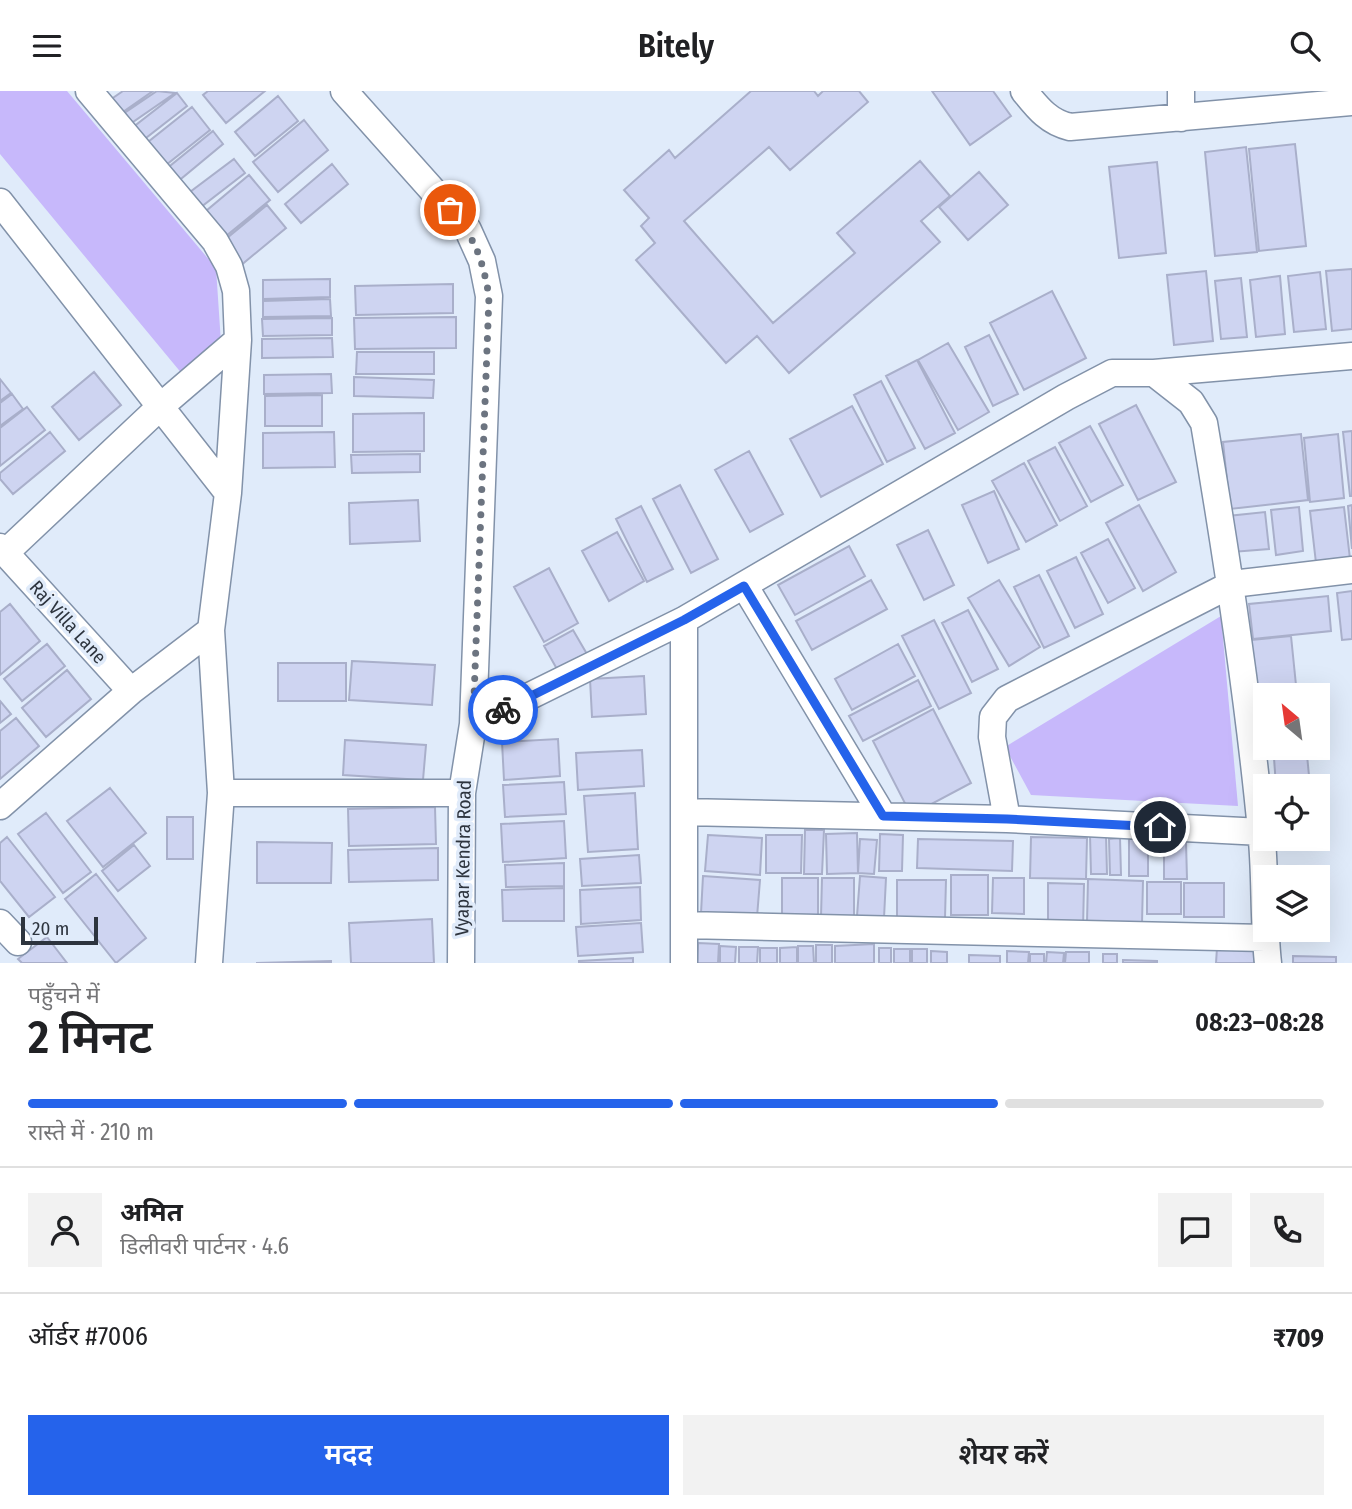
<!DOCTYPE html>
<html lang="hi">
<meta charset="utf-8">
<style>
body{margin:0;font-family:"Fira Sans Condensed","Noto Sans Devanagari",sans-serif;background:#f2f2f2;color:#202124;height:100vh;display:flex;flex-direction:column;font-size:26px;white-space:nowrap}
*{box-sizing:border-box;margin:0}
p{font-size:23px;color:#757577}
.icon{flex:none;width:38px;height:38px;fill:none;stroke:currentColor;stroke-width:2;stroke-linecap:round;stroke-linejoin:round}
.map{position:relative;height:872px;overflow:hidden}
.drawer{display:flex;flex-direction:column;background:#fff;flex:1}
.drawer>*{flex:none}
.needle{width:46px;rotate:331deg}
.tools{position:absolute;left:1253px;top:592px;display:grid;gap:14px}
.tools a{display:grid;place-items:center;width:77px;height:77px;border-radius:0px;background:#fff;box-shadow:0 7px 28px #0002;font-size:35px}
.scale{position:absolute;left:21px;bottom:18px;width:77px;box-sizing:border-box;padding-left:7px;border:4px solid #2d343e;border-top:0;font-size:19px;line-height:24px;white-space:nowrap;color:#2d343e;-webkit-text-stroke:5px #e0ebfa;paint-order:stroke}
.pin{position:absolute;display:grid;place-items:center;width:60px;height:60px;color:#fff;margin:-30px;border:4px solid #fff;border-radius:50%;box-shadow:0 2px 7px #0007}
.courier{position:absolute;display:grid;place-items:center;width:70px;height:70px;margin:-35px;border:5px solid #2563eb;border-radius:50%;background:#fff;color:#222;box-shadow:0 2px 9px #0007}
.summary em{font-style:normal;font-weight:600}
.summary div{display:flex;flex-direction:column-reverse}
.summary{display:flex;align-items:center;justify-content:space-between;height:119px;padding:0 28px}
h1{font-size:46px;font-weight:600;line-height:52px}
.bar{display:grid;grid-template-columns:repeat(4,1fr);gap:10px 7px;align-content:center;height:84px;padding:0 28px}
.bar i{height:9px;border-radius:5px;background:#e0e0e0}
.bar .current{background:#2563eb}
.bar p{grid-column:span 4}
.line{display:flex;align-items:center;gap:18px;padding:0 28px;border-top:2px solid #e0e0e0}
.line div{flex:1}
.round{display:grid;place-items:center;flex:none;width:74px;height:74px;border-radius:0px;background:#f2f2f2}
.primary-button{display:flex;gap:14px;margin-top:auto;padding:14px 28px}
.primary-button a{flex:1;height:80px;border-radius:0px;background:#2563eb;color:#fff;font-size:28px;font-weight:600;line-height:80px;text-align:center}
.primary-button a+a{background:#f2f2f2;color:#202124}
header{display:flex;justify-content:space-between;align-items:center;height:91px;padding:0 28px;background:#fff;font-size:32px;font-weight:600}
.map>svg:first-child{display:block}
</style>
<header><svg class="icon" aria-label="menu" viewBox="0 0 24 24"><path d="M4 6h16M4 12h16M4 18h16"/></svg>Bitely<svg class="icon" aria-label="search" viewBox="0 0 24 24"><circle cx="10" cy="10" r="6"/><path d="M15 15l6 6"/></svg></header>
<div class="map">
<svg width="1352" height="872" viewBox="0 0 1352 872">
<rect width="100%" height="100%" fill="#e0ebfa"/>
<path fill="#c7b8fb" d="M0,0H67L216,177L221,252L183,284L0,63Z
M1221,525L1238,715L1031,704L1005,656Z"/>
<path fill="#ced4f1" stroke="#a9afca" stroke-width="2" d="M123,0H153L120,23L110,9Z
M157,0L175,2L130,33L123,23Z
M208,0H265L226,32L203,4Z
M751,0H814L818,5L823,0H859L868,11L790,79L769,56L684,130L773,232L855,162L837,142L920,70L950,105L921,130L940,151L789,282L757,245L726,272L636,169L655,152L641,135L649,127L624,99L669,59L675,67Z
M932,0H993L1011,25L970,54Z
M177,2L187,15L142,50L132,37Z
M278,5L298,30L255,65L235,41Z
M192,16L210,39L166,74L148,51Z
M304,29L328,59L278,101L253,71Z
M213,40L223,53L176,92L165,79Z
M1295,53L1306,155L1259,160L1249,58Z
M1246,56L1257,161L1215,165L1205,61Z
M234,68L245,82L201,116L190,101Z
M1157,71L1166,162L1119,167L1109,76Z
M332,73L348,93L301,132L285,113Z
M979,81L1008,114L968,149L939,116Z
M249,84L270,109L226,145L206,120Z
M267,114L286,137L240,175L221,152Z
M1352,178V238L1332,240L1326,180Z
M1206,180L1213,250L1174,254L1167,184Z
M1320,181L1326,238L1294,241L1288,185Z
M1280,185L1285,243L1256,246L1250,189Z
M1241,187L1247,246L1221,248L1215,190Z
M330,188V206L263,208V189Z
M453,193V222L356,224L355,195Z
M1052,200L1086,267L1024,299L990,232Z
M330,208L331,225L263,226V210Z
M456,226V257L355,258L354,227Z
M332,227V244L263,245L262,228Z
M989,244L1018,303L993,315L965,256Z
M332,247L333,266L262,267V248Z
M948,252L989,321L958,339L918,269Z
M357,261H434V283H356Z
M917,269L955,342L925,358L886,285Z
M94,281L121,314L79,349L52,316Z
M331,283L332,302L264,303V284Z
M354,286L434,289L433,307L354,305Z
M0,288L11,302L0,310Z
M881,290L915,357L887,371L854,304Z
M12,303L23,318L0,335V312Z
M322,304V335H265V305Z
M1136,314L1176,391L1138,409L1099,333Z
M852,315L883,373L821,406L790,348Z
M27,316L45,339L0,375V337Z
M424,322V360L353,361V323Z
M1090,335L1123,394L1091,411L1059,352Z
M1352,340V405H1350L1343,341Z
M50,341L65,360L13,403L0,388V382Z
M334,341L335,376L263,377V342Z
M1301,343L1308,409L1230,418L1223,351Z
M1338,343L1344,407L1310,411L1304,347Z
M1055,356L1087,415L1060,430L1028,370Z
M749,360L783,423L750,441L715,379Z
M420,363V381L352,382L351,364Z
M1024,372L1057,434L1026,451L992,390Z
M680,394L718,468L691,482L653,408Z
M994,400L1019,458L988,472L962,414Z
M418,409L420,450L350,453L349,412Z
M1139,414L1176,481L1143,500L1106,432Z
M1352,414V458L1348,415Z
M641,415L673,478L647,491L616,428Z
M1299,416L1303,460L1276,464L1271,419Z
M1344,416L1350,468L1316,472L1310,420Z
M1265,421L1269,458L1232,461L1228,425Z
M928,439L954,494L924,509L897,454Z
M617,441L644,490L609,510L582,460Z
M1108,448L1135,497L1108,512L1081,462Z
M849,455L865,485L795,524L778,494Z
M1076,466L1103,523L1075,537L1047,480Z
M549,477L578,532L544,551L514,496Z
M1039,484L1069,545L1044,557L1014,496Z
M871,489L887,518L812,559L796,530Z
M999,489L1040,556L1009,575L968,507Z
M1352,500V548L1342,549L1337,502Z
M1328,505L1331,540L1253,548L1249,513Z
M10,513L40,550L0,584V521Z
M968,519L998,578L972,591L942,532Z
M934,529L971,602L939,618L902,545Z
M573,539L591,570L562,587L544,555Z
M1291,545L1297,604H1265V624H1259L1251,549Z
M47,553L65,575L22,610L4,588Z
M898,553L915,585L852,619L835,588Z
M352,570L435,574L432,614L349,609Z
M278,572H346V610H278Z
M67,579L91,608L46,646L22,617Z
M644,585L646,623L592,626L590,588Z
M918,589L931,615L863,650L849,625Z
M0,610L11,623L0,632Z
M933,618L971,692L911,724L873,650Z
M16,627L39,655L0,688V640Z
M558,648L560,685L504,689L502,651Z
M345,649L426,654L423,689L343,684Z
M642,659L644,695L578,699L576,662Z
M1307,664L1310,695H1276L1274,667Z
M564,691L566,723L505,726L503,694Z
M110,697L146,742L103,776L67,730Z
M635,702L638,758L588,761L584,705Z
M435,716L436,753L349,755L348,718Z
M46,722L91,781L63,802L18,743Z
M167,726H193V768H167Z
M564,730L566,767L503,771L501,733Z
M805,739H824L822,783H804Z
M857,742L858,782L827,783L826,743Z
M880,743L903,744L902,780H879Z
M708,744L762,747L760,784L705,780Z
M766,744H802L801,782H766Z
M1090,744H1106L1107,783H1091Z
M7,746L55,806L29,826L0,790V752Z
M1031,746L1087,747L1086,788L1030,787Z
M1120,747L1121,784H1110L1109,748Z
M860,748L877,749L874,783L858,782Z
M918,748L1013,750L1012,780L917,777Z
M1129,748H1148V785H1129Z
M257,751L332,752L331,792H257Z
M1186,751L1187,788H1164V752Z
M134,754L150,775L118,800L102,780Z
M438,757V789L349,791L348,759Z
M639,764L641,792L582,795L580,768Z
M564,772V795L506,796L505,774Z
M1281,777L1321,779L1320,827H1318V786H1281Z
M96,783L146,847L116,872L65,808Z
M951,784H988V824H951Z
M703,785L760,789L757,826L701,822Z
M860,785L886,787L884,827L857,825Z
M782,787H818V824L782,825Z
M822,787H854V826H821Z
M993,787H1024V823L992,822Z
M1088,788L1143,790L1142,832L1087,831Z
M897,789H946L945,827H897Z
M1147,791H1181V823H1147Z
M1048,792L1084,793L1083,838L1048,837Z
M1184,792H1224V826H1184Z
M640,796L641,829L581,833L580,799Z
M564,797V830H503L502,799Z
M432,828L434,872H351L349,832Z
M641,832L643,861L578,865L576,836Z
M47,846L67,872H22L18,868Z
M698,852L719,853L718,872H697Z
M874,853V872H835V855Z
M816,854H832V872H816Z
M720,855L736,856L735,872H720Z
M798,855H813L814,872H798Z
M739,856H758L757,872H739Z
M797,856V872H780V857Z
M760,857H777V872H760Z
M879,857H891V872H879Z
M1217,857L1255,858L1254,872H1216Z
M894,858H910V872H894Z
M912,858H927V872H912Z
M931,860L947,861V872H931Z
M1007,860L1029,861L1028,872H1007Z
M1047,861L1064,862L1063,872H1046Z
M1066,861H1089V872H1065Z
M1030,863H1044V872H1030Z
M1103,863H1117V872H1103Z
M969,864L1000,865V872H969Z
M1293,865L1336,866V872H1293Z
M633,867V872H579V870Z
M1123,869L1157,870V872H1123Z
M331,870V872H256Z"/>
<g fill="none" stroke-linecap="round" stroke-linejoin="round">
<defs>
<path id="street" d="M89,0L215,150L229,175L236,200L238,249L228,402L211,539L221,702L209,872
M344,0L468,139L482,170L489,205L473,633L462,702L461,872
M1024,0C1037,16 1048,31 1070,36L1352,11
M1181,0V27
M0,111L228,402
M1154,282L1191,311L1204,332C1227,467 1248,602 1261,739C1266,783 1263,828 1268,872
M0,456L131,600
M5,462L161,315L238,249
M744,494L883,725
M473,633L684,529L1066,306L1112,282H1154L1352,265
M221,702H462
M0,715L131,600L211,539
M684,721L1007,728L1262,741
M1007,728L992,646L993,626L1007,608L1232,493L1352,479
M0,832L18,851
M684,834L1265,847
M684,872V529"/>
</defs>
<use href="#street" stroke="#8292a9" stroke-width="29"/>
<use href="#street" stroke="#fff" stroke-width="26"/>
</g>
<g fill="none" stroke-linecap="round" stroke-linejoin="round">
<path stroke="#6c7480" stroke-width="7" stroke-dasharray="0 12.6" d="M450,119C476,148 482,167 489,205L473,633L503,619"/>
<path stroke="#2563eb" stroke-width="9" d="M503,619L684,529L744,495L883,725L1007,728L1160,736"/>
</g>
<g text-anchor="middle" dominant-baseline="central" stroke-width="7" stroke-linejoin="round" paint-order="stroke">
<g font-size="19" fill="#2d343e" stroke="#e0ebfa">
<text transform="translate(68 531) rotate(48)">Raj Villa Lane</text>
<text transform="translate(463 767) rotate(-89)">Vyapar Kendra Road</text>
</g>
</g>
</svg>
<div class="tools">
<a><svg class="needle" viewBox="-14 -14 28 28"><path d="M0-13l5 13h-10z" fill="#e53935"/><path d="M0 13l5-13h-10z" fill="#757577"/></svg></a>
<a><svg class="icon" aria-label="locate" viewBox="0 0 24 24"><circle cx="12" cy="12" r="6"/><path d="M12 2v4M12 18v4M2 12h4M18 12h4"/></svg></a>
<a><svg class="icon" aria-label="layers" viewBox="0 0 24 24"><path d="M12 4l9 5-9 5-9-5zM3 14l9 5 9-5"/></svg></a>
</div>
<div class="scale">20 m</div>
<div class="pin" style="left:450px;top:119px;background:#ea580c"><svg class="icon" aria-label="bag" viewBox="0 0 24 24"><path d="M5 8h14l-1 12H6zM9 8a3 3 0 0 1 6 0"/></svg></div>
<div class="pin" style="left:1160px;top:736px;background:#1f2937"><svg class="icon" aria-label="home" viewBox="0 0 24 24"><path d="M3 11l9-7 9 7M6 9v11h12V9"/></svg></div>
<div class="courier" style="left:503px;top:619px"><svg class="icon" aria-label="bike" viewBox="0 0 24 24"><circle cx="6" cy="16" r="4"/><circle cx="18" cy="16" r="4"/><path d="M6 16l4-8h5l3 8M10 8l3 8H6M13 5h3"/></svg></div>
</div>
<section class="drawer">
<div class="summary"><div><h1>2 मिनट</h1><p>पहुँचने में</p></div><em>08:23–08:28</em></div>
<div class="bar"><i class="current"></i><i class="current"></i><i class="current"></i><i></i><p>रास्ते में · 210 m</p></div>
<div class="line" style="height:126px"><a class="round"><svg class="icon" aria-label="person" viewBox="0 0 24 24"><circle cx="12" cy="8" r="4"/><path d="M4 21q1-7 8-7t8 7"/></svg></a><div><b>अमित</b><p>डिलीवरी पार्टनर · 4.6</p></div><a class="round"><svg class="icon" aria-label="chat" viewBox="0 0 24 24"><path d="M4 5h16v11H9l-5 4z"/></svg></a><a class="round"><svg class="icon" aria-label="phone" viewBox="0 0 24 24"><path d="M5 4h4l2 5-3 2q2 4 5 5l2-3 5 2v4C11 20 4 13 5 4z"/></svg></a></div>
<div class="line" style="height:91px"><div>ऑर्डर #7006</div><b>₹709</b></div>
<div class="primary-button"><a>मदद</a><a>शेयर करें</a></div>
</section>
